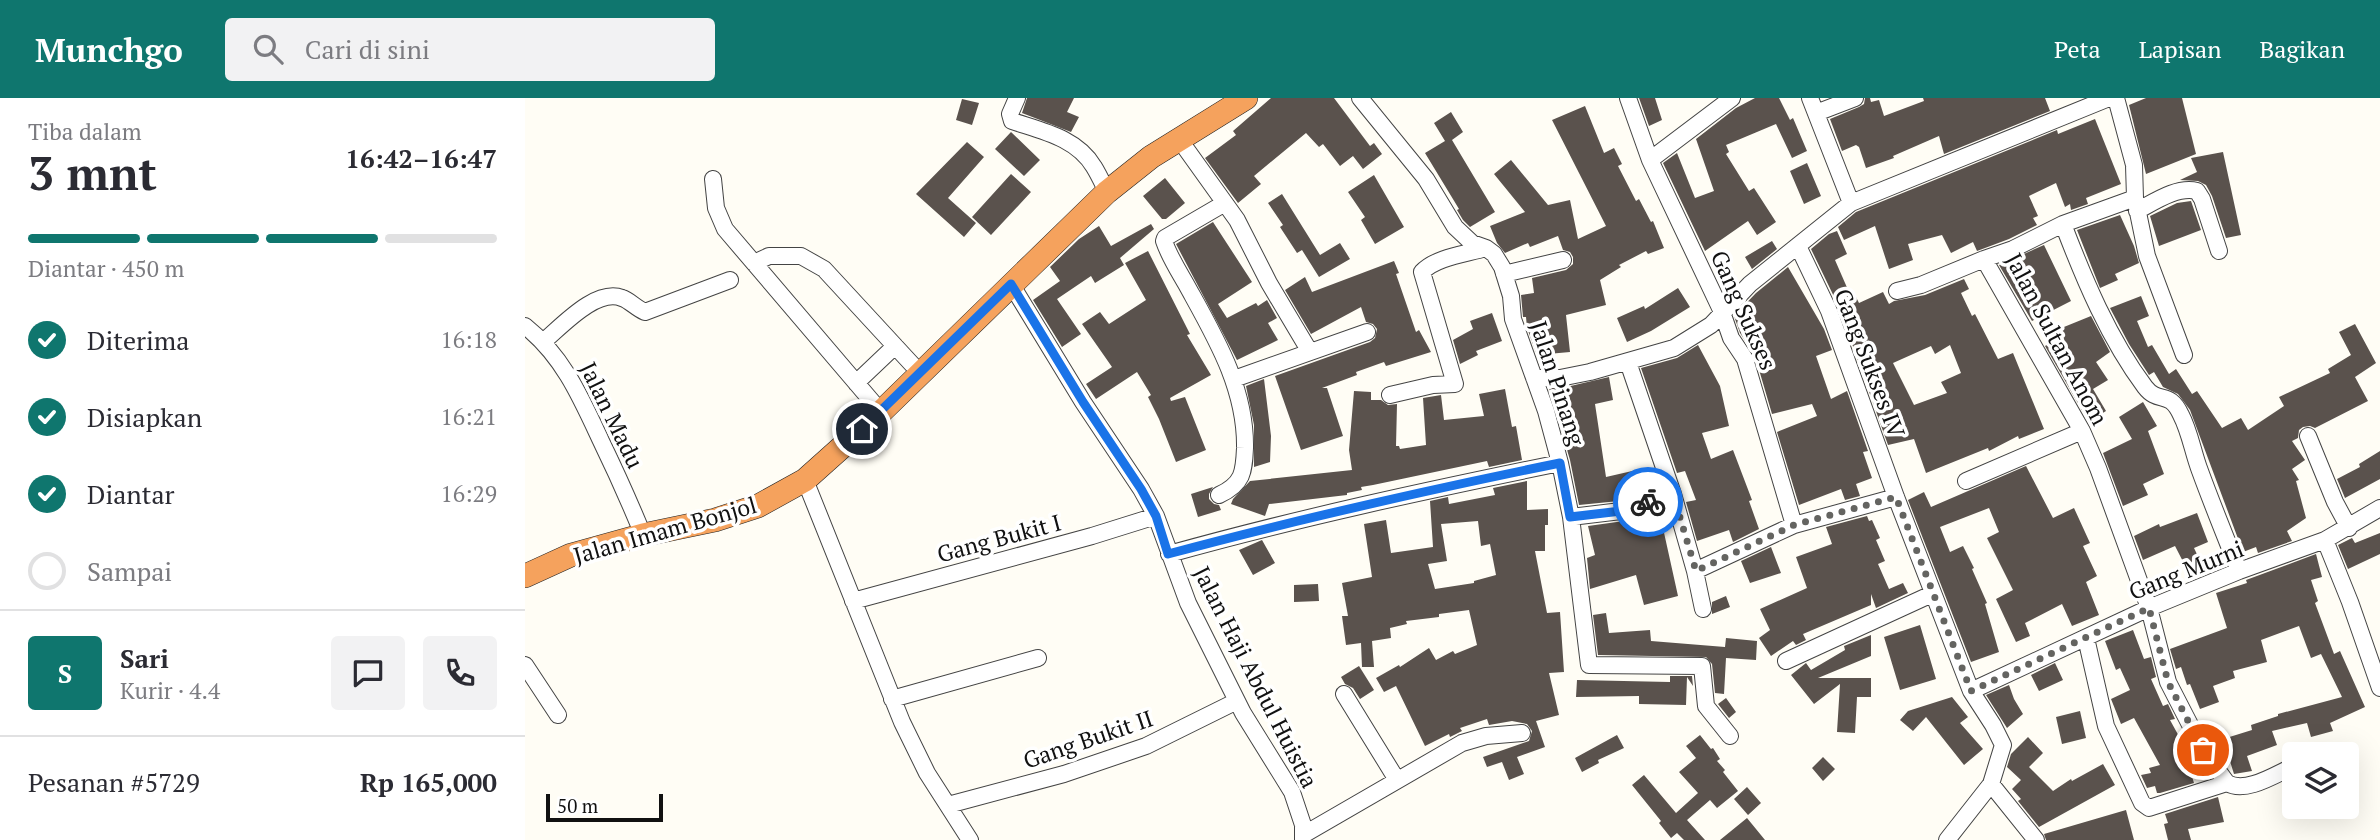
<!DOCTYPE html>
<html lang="id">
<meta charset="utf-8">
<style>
body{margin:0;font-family:"PT Serif",serif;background:#f2f2f3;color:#2b2b33;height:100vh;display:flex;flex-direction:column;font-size:26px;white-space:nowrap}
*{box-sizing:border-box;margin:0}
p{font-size:23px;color:#7c7c81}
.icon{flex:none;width:38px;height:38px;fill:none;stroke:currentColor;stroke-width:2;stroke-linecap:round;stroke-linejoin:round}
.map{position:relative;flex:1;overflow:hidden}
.side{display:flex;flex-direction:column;background:#fff;width:525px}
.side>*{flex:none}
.controls{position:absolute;left:1757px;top:644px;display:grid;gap:14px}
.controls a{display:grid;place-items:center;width:77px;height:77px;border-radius:7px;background:#fff;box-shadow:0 7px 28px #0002;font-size:35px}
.scale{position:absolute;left:21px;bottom:18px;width:117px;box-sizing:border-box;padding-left:7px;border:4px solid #111;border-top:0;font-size:19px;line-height:24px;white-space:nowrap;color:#111;-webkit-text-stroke:5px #fff;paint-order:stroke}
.pin{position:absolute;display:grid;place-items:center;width:60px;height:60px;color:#fff;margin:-30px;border:4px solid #fff;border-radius:50%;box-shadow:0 2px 7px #0007}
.courier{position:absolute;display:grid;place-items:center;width:70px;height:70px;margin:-35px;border:5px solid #1a73e8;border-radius:50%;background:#fff;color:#222;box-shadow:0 2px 9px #0007}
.headline em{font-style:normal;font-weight:700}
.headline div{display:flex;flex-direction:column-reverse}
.headline{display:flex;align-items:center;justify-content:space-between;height:119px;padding:0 28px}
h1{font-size:46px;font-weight:700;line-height:52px}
.bar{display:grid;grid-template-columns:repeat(4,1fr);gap:10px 7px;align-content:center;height:84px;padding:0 28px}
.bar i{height:9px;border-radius:5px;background:#e1e1e2}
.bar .current{background:#0f766e}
.bar p{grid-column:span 4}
.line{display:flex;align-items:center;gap:18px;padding:0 28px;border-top:2px solid #e1e1e2}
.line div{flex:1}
.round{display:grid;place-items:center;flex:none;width:74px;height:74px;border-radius:7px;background:#f2f2f3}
ol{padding:0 28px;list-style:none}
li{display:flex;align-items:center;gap:21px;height:77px}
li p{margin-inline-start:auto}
li .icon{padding:7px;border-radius:50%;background:#0f766e;color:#fff;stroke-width:4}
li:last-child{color:#7c7c81}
li i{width:38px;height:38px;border:4px solid #e1e1e2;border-radius:50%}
header{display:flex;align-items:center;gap:42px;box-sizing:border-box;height:98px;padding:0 35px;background:#0f766e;color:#fff}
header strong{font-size:33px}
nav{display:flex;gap:38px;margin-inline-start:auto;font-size:24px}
.search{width:490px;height:63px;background:#f2f2f3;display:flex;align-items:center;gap:18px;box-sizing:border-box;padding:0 24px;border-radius:7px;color:#7c7c81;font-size:26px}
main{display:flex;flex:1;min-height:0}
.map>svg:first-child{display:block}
</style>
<header>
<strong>Munchgo</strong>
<div class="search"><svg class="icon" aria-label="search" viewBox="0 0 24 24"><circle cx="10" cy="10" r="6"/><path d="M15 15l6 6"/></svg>Cari di sini</div>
<nav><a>Peta</a><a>Lapisan</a><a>Bagikan</a></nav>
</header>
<main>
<section class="side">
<div class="headline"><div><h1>3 mnt</h1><p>Tiba dalam</p></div><em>16:42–16:47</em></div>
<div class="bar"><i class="current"></i><i class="current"></i><i class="current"></i><i></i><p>Diantar · 450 m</p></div>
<ol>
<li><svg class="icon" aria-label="check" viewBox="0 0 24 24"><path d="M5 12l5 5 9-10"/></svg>Diterima<p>16:18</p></li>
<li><svg class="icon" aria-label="check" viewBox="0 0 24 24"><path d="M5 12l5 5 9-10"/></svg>Disiapkan<p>16:21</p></li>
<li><svg class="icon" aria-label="check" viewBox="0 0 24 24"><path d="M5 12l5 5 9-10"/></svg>Diantar<p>16:29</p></li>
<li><i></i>Sampai</li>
</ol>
<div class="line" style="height:126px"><b class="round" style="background:#0f766e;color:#fff">S</b><div><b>Sari</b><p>Kurir · 4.4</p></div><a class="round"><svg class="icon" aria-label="chat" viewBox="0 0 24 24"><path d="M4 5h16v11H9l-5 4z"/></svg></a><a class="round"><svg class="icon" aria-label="phone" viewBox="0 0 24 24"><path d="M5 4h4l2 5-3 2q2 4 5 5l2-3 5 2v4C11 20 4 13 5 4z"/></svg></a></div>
<div class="line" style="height:91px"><div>Pesanan #5729</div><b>Rp 165,000</b></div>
</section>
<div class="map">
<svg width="1855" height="742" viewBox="0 0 1855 742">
<rect width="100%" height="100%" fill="#fffdf5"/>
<path fill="#5a524d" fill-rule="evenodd" d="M502,0H549L542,14L554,19L546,34L497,15Z
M746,0H809L845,48L849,45L857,56L838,71L828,58L815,68L798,46L794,49L781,35L729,78L736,86L713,105L680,60L711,37L708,33Z
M1114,0H1130L1137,22L1124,28Z
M1230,0H1254L1265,22L1268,20L1282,53L1267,60L1251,26L1201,47L1204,54L1201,56L1224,93L1229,90L1251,124L1232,137L1223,123L1180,153L1138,65L1152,55L1170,100L1189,93L1171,41L1211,10Z
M1340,0H1345L1346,4L1354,2L1359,18L1399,3L1398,0H1520L1525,13L1419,56L1414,38L1368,58L1369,60L1341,70L1334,49L1331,47L1317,53L1305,21L1334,9L1339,6Z
M1621,0H1657L1671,56L1621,76L1604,7Z
M437,1L454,5L447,27L431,22Z
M1060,8L1079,55L1089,50L1097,66L1093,68L1111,103L1114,101L1126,124L1128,123L1139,150L1123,156L1121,153L1094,167L1096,169L1075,182L1081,207L1041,217L1045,254L1012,257L1002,230L1001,219H998L996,197L1009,195L1007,180L1041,172L1048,166V159L1045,154L1038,152L1033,138L1005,149L1003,145L980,155L972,145L965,128L1000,114L969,76L986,62L1023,107L1045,102L1053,141L1081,128L1027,22Z
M926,14L938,34L927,42L970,114L945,129L938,122L932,112L934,111L900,55L920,43L909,25Z
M1570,21L1596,86L1561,100L1563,106L1546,112L1545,106L1540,109L1531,85L1504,98L1513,118L1508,120L1512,127L1484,141L1452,153L1448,144L1426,155L1417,137L1383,146L1388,162L1364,171L1350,128L1319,142L1313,129L1331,114L1532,32L1533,36Z
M486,34L515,62L499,78L470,51Z
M442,44L459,59L423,100L451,125L439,139L391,96Z
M1698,54L1716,137L1701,140L1687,98L1681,87L1673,83L1655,82L1672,74L1666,60Z
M1282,65L1296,98L1279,106L1265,73Z
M486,76L506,94L466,137L447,119Z
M849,77L879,129L850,146L836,122L840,119L823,94Z
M640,80L660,105L641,121H637L618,98Z
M757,96L795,157L815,145L825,161L794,179L777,152L772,155L755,129L758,127L743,105Z
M1666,103L1676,132L1634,148L1625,118L1652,105Z
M1595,117L1609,148L1614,165L1590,176L1593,182L1575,190L1552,132Z
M688,124L727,184L693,206L702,220L731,205L733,208L742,202L752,220L743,225L753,242L712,262L651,146Z
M626,126L629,131L595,160L599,167L570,185L566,178L532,201L556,236L537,249L508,202L535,183L525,169L554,141L574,128L586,148Z
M1312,133L1322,156L1310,162L1327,201L1331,199L1334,205L1358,194L1364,206L1369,203L1400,197L1439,181L1444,191L1436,195L1447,218L1450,216L1473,261L1488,255L1519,331L1494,341L1493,338L1464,353L1463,350L1401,375L1389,341L1363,347L1314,209L1286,151L1304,136ZM1425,247L1436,275L1416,284L1422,295L1389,307L1368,265L1406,248L1410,256Z
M1247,143L1252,151L1227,171L1220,159Z
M1519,147L1546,203L1507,223L1474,167Z
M623,153L665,236L662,237L686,277L645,300L646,303L660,299L681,352L651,364L634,321L623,299L626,297L612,274L571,301L561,286L587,269L557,226L575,214L584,226L621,202L600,165Z
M869,163L874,175L871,176L891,234L894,232L906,254L861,268L859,264L831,274L832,277L797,290H802L818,338L776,352L750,278L845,244L850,240L852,231L848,226L841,224L836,209L786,236L760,192L780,179L787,194Z
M1263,169L1299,231L1307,252L1291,258L1306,301L1322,293L1343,353L1338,354L1347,380L1331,386L1335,398L1320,402L1316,391L1274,407L1252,334L1292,318L1287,306L1247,316L1230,258L1215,235L1209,218L1231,195Z
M1153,190L1165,209L1126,233L1102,244L1092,220L1119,208L1120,211Z
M1616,198L1624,218L1612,223L1623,249L1627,247L1644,276L1651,271L1667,296L1672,293L1697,330L1716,320L1723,332L1759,308L1754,299L1805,275L1803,271L1826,257L1814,234L1830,226L1851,265L1830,279L1843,303L1790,330L1785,328L1778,329L1774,332L1773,340L1767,343L1780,362L1767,371L1774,382L1771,383L1781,420L1762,433L1767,443L1733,455L1731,449L1718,454L1665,312L1653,296L1638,289L1629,274L1624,277L1604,246L1585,210Z
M967,215L977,243L951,253L953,257L935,266L928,242L948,231L945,223Z
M1566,218L1585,254L1571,264L1583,282L1568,291L1581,313L1568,321L1563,312L1558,314L1520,248L1537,237L1534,231Z
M1173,247L1195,288L1204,328L1177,335L1186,361L1208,352L1227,402L1224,403L1234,431L1208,444L1204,432L1172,443L1161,404L1171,402L1160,373L1152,375L1116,270L1152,260Z
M1084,279L1088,302L1070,306L1081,379L1116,371L1121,394L1094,403L1054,407L1045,362L1024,290H1037Z
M739,281L746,338L745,364L729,369V327L721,288Z
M980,291L987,329L991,328L997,362L964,369L962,363L848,387L836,389L837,392L822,395V397L744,406L740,418L706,406L708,401L725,383L827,372L824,352L829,293L846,294V302H856L863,307L872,306L871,348H874L875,351L901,347L898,300L916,297L919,322L959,318L954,296Z
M1618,304L1632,328L1623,333L1639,376L1618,386L1623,397L1598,408L1578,355L1607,341L1594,319Z
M1855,353V381L1820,400L1812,381L1835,369L1834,366Z
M1501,368L1528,420L1549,410L1565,445L1558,448L1572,478L1561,484L1574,517L1547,528L1537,506L1500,525L1505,538L1491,544L1471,501L1488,492L1462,440L1474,434L1464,410L1415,429L1425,454L1438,448L1449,470L1447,471L1462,505L1460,506L1474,554L1446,564L1383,402L1399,394L1406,409Z
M1002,383V412L1023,411V427H1020V453H1010L1022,515L1035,514L1039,574L1024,575L1034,617L1011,623L1020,649L992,659L999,676L984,682L977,664L962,669L958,659L1004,643L1007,633L1002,626L987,623L964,627L962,621L935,630L937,633L925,639L924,636L900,648L871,588L859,594L851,580L874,567L875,569L904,550L911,562L928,553L930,556L952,547L944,512L914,516V519L881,523L882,526L865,530L866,540L847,543L849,569H837L836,545L821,547L817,518H823L817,485L847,479L839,426L861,422L866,455L908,449L905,403L923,399L924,406L970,397L968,390ZM953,423L956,448L965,446L971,477L949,483V485L910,491L903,466L922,463L916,426Z
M688,389L684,396V401L689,406L694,407L696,412L673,419L666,396Z
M1134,412L1153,498L1119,507L1111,477L1065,491L1062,460L1070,457L1063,428L1099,423Z
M1672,415L1683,444L1669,450L1681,475L1667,481L1650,448L1618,462L1609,438L1634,426L1635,429Z
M1342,418L1344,423L1347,422L1355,440L1351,442L1360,463L1353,466L1364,491L1378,485L1383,495L1351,510L1346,496V507L1278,536L1281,542L1271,547L1268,543L1246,558L1234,540L1245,532L1235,511L1282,490L1271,459L1307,446L1301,429Z
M1855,435V456L1823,471L1813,447L1827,440L1830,445Z
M737,442L750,465L728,477L714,452Z
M1246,449L1256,475L1225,485L1216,463Z
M1791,456L1797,479L1786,482L1793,503L1790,505L1809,556L1815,553L1840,609L1805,625L1808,633L1786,639L1782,625L1747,633L1752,647L1722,658L1727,673L1709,676L1698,641L1727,632L1726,627L1753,618V616L1817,599L1796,556L1786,560L1774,528L1736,542L1742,564L1708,573L1710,580L1688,588L1694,604L1675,611L1665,586L1662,587L1656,569L1651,571L1645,551L1702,530L1691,495L1722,485L1721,482Z
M793,486L794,503L769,504V487Z
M1201,498L1205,509L1187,516V504Z
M1081,515L1084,535L1125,532L1126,543L1200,549L1201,540L1232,543L1231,562L1201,560L1199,596L1190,595L1187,566L1181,559L1073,557L1068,517Z
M1395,527L1411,581L1375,592L1359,539Z
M1608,532L1619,561L1626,559L1631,579L1626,581L1638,608L1643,606L1650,621L1645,622L1656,642L1669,685L1635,695H1632L1630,688L1622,690L1616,677L1626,675L1624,670L1635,667L1609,620L1596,626L1586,601L1605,592L1595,570L1591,572L1580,543Z
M1346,537V558L1293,580H1346V599H1332L1330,635L1312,634L1315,586L1289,606L1266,577L1281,565L1286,572L1320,552L1319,548Z
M1530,565L1538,582L1514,593L1506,577Z
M834,568L849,592L835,601L828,590L820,586L816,579Z
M1145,578H1167L1168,588L1162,579L1161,607L1114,606V598L1051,599L1052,582L1145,584Z
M1484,587L1489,601L1498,616L1482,630L1461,597Z
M1427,599L1443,619L1435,625L1458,651L1439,667L1401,619L1388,633L1375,622L1383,613Z
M1201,600L1211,614L1204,620L1193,606Z
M1555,613L1561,640L1537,646L1531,619Z
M1092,637L1099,650L1073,662L1074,665L1057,674L1050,660Z
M1175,637L1186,651L1188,650L1195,661L1192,663L1200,672L1198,674L1213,693L1192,710L1185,702L1162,722L1180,742H1159L1152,735L1146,740L1134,725L1136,723L1107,687L1119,677L1151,715L1173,695L1154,674L1171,660L1161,648Z
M1503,639L1518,655L1504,669L1528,693L1546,681L1547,683L1578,666L1590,687L1514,729L1493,703L1496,701L1487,691L1496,682L1482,669L1486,656Z
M1298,659L1310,671L1298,683L1287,670Z
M1222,689L1236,705L1223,717L1209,701Z
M1693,699L1699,724L1663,731L1666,742H1643L1639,726L1643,725L1640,716Z
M1601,712L1609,742H1521L1519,736Z
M1222,720L1240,742H1195Z"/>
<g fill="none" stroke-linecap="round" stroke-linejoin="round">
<defs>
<path id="minor" d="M492,0L485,16L487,23C517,33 552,40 569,69C574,77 578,86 582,94
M835,0L901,81L930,129L947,145L961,150L969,156L977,169L986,198L988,221L1021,313L1035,365L1046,419L1064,567L1177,568L1181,608L1205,638
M1103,0L1125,62L1197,214L1206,240L1220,261L1269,427
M1591,0L1609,67L1610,100L1622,158L1659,257
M1291,15L1330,0
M654,41L712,122L744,185L785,254
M1125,62L1207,0
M188,81L191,110L200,131L356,314
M1610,100L1538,126L1488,151L1459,161L1557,333L1573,370L1624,510L1643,584L1678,652L1702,685C1721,696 1751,676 1769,668
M1326,105L1584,0
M1612,113C1629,104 1652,88 1672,93L1677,101L1694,153
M1538,126C1559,181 1584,241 1620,289C1634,307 1644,291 1656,317C1665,334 1668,355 1675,373C1687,406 1701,440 1714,473
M1273,148L1304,213L1371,399L1446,593L1468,627L1478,647L1466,686L1422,742
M229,165L244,158H276L299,171L395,275
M979,176L1038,162
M486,186L558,304L616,391L631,418L663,505L718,615L767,694L778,727V742
M1372,193L1396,187L1459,161
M0,228C38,258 56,300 76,343C91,374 105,405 118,437
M19,243C37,228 71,190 97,200C104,202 111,210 120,214L205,182
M1009,280H1035L1065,274L1149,250L1186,227L1225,186L1326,105L1285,0
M709,281L842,234
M331,285L370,248
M865,297L908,287L930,286L897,174C911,159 941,156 961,150
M1783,338L1810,404L1824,430
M280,382L377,624L402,675L445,742
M1441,383L1557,333
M1148,396L1170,473L1178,511
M694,397C718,386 719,374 720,350C721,289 689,237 661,186C653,172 644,158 639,143L640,140L700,105
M1046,419L1096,413L1148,396L1103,264
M1800,442L1825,504L1855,590
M644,456C773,420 903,392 1035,365
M1170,473L1269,427L1371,399
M328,503L567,438L631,418
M1561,540L1581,628L1617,705L1624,710L1702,685
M1261,563L1407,496
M0,567L33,617
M1446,593L1624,510L1714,473L1800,442L1855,410
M819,596L872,682
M367,601L513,560
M1798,656L1804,654
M1466,686L1511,742
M423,707L539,676L621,648L712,603
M778,737L937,645L961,638L997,635"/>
<path id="highway" d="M0,478L46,457L118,437L190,422L233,408L280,382L356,314L582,94L626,59L721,0"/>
</defs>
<use href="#minor" stroke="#444" stroke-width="18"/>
<use href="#highway" stroke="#222" stroke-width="24"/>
<use href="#minor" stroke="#fff" stroke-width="16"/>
<use href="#highway" stroke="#f5a25d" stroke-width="23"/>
</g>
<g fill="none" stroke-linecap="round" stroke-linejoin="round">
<path stroke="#646461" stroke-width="7" stroke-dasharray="0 12.6" d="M1123,404L1148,396L1171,473L1269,427L1371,399L1446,593L1624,510L1643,584L1678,652"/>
<path stroke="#1a73e8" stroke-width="9" d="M337,331L486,186L558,304L616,391L631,418L643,456C773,421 903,392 1035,365L1045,419L1096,413L1123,404"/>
</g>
<g text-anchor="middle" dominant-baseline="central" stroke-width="7" stroke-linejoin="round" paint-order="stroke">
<g font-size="23" fill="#111" stroke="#fff">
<text transform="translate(1219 212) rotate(66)">Gang Sukses</text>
<text transform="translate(1532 241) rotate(62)">Jalan Sultan Anom</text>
<text transform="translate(1345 265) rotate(69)">Gang Sukses IV</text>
<text transform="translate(1033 285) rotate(72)">Jalan Pinang</text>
<text transform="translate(87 317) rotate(64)">Jalan Madu</text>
<text transform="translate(140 432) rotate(-16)">Jalan Imam Bonjol</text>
<text transform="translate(474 440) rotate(-15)">Gang Bukit I</text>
<text transform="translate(1661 472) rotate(-22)">Gang Murni</text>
<text transform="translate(731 579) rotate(63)">Jalan Haji Abdul Huistia</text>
<text transform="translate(563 641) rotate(-19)">Gang Bukit II</text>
</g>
</g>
</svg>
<div class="controls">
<a><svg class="icon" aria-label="layers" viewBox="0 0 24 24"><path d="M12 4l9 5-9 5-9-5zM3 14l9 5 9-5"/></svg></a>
</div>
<div class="scale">50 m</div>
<div class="pin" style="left:1678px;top:652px;background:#ea580c"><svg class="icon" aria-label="bag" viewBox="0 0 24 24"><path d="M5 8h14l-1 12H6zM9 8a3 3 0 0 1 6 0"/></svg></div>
<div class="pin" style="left:337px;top:331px;background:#1f2937"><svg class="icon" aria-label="home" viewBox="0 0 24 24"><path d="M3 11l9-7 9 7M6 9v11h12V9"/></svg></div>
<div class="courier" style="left:1123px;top:404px"><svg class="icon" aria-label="bike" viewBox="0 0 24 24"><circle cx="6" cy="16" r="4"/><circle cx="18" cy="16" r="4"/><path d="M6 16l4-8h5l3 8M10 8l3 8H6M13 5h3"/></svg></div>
</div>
</main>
